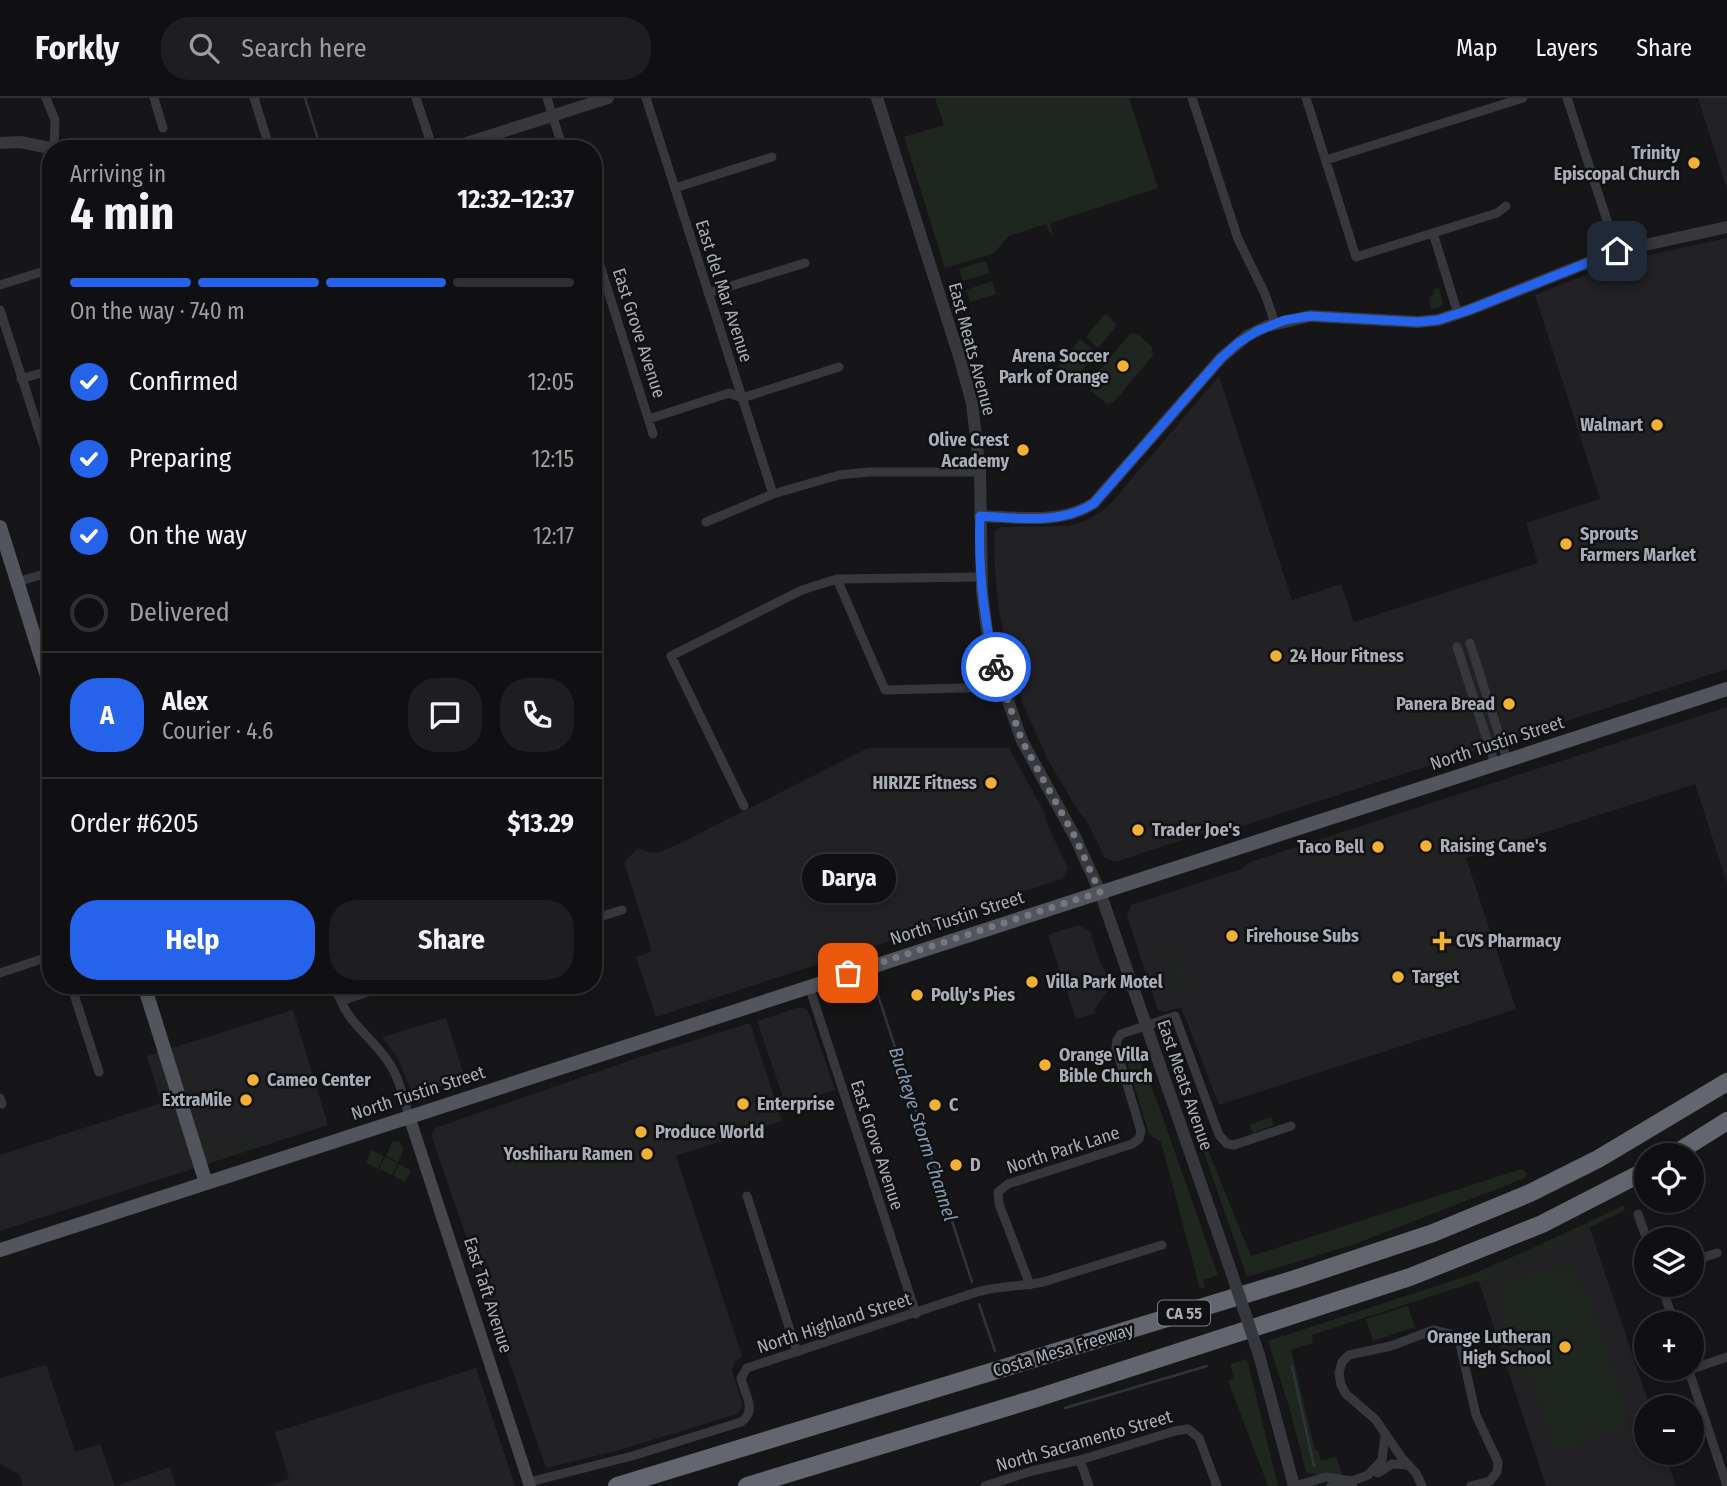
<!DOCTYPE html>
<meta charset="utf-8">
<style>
body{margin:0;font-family:"Fira Sans Condensed",sans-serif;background:#1e1e20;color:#f1f3f6;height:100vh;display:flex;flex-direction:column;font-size:26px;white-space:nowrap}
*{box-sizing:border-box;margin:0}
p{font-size:23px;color:#9c9d9f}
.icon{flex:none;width:38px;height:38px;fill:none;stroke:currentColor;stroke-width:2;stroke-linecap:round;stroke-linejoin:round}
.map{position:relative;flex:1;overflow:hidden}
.panel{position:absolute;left:42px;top:42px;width:560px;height:854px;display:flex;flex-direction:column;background:#101012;border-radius:28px;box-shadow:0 4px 10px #0003,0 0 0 2px #303032}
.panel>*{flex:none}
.buttons{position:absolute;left:1634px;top:1045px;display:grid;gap:14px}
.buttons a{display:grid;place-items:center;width:70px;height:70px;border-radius:50%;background:#101012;box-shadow:0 4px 10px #0003,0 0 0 2px #303032;font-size:35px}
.pin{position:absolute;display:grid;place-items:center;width:60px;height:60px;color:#fff;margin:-30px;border-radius:14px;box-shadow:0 4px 10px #0006}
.courier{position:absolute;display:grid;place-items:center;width:70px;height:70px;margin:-35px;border:5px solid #2563eb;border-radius:50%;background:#fff;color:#222;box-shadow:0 2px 9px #0007}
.bubble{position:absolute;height:49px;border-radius:24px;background:#101012;box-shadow:0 4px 10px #0003,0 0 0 2px #303032;font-size:23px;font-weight:700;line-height:49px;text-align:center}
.head em{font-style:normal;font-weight:700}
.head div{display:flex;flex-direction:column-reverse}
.head{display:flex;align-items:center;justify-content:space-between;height:119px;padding:0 28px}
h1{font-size:46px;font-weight:700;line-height:52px}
.bar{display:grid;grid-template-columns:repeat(4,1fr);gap:10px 7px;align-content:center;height:84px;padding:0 28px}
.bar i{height:9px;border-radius:5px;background:#303032}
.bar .current{background:#2563eb}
.bar p{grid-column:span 4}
.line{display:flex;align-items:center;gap:18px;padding:0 28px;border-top:2px solid #303032}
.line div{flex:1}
.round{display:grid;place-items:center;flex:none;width:74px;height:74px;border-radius:28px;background:#1e1e20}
ol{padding:0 28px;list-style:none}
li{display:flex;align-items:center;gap:21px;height:77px}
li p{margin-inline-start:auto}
li .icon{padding:7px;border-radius:50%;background:#2563eb;color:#fff;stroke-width:4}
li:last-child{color:#9c9d9f}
li i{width:38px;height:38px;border:4px solid #303032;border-radius:50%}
.primary-button{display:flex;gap:14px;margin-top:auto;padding:14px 28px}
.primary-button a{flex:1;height:80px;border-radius:28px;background:#2563eb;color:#fff;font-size:28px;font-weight:700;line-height:80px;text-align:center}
.primary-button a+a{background:#1e1e20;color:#f1f3f6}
header{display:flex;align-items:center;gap:42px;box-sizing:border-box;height:98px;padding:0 35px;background:#101012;border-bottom:2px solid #303032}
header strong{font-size:33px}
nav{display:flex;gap:38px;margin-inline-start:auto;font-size:24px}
.search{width:490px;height:63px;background:#1e1e20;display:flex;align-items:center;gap:18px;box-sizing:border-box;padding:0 24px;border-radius:28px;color:#9c9d9f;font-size:26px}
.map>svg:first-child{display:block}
</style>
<header>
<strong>Forkly</strong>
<div class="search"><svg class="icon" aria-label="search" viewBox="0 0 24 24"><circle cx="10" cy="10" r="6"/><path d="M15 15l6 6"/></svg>Search here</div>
<nav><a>Map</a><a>Layers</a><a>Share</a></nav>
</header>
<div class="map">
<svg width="1727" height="1388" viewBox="0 0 1727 1388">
<rect width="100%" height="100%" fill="#161618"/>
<path fill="#222225" d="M1698,0H1727V91L1720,69Z
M1727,140V571L1224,734L1201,736L1115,764L1105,760L1087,724L1077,711L1048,662L1022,604L1008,558L999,513L995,474L994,435L1000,429L1067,428L1085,423L1102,413L1112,404L1219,278L1292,502L1341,486L1354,524L1538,465L1526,425L1600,401L1535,197L1617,164Z
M1727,609V785L1695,686L1466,760L1516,911L1219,1007L1181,909L1165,914L1158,912L1127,818L1131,807L1241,771L1250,764Z
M868,650H1009L1044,714L1047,726L1068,770L1062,781L959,814L933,829L656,919L636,859L652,853L624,764L638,750L652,755L659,754L681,745Z
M1078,827L1090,833L1100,864L1112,886L1095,911L1096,915L1076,921L1048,837Z
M800,909L806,911L809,916L835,992L786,1008L757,923Z
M293,912L328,1027L0,1133V1057L161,1005L147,958Z
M446,920L465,981L419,996L411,992L397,959L382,939Z
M750,925L782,1023L676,1058L742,1258L734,1265L732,1272L743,1307L737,1316L616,1353L546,1370L431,1037L435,1030L643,958Z
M1588,1125L1650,1309H1647V1354L1665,1355L1676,1388H1546L1476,1175Z
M46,1267L75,1354L100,1346L115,1388L170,1369L176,1388H23L19,1376L0,1366V1280Z
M476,1270L515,1388H267L289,1381L275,1334Z"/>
<path fill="#1e261f" d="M935,0H1129L1158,90L1050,125L1053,136L1049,134L1046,126L1009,138L994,155L945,170L904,39L944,27Z
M986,163L990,175L963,183L959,171Z
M992,183L996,196L970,204L966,192Z
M1439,190L1443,205L1440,209L1431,211L1429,199L1433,197L1434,191Z
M1104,217H1108L1117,227L1100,248L1097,249L1086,239Z
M1133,235L1138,236L1152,249L1153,257L1114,304L1107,306L1091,293L1089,285L1129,237Z
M1080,241L1097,255L1073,284L1057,270Z
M1178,856V859L1172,861L1175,870L1182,868L1187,886H1184L1182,881L1170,884L1172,890L1169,891L1167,883L1174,880L1168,862L1161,864V862Z
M1126,945L1133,946L1157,1003L1218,1177L1203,1182L1205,1189L1200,1191L1161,1044L1149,1036L1123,951Z
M1178,979L1251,1158L1521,1071L1527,1075L1525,1080L1355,1146L1247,1179Z
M1271,1019L1274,1027L1253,1035L1250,1027Z
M393,1043L400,1044L404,1051L398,1064L386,1058Z
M251,1045L256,1049L224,1060L216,1055L213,1049L229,1052Z
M372,1052L384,1058L378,1071L366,1065Z
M385,1059L398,1065L392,1077L379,1071Z
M399,1066L411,1072L405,1084L393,1078Z
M1624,1107L1625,1112L1549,1150L1493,1173L1481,1188L1478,1183L1312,1237L1313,1245L1291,1252L1315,1352H1318L1321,1363L1336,1359L1343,1379C1330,1371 1318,1380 1306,1374L1290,1312L1268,1243L1476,1175L1543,1146Z
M1574,1169L1578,1171L1582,1200L1588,1198L1631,1328L1555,1353L1515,1232H1511L1499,1194L1502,1186L1551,1170Z
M1408,1208L1415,1229L1373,1243L1366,1221Z
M1247,1261L1278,1388H1268L1228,1283L1234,1280L1230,1266Z"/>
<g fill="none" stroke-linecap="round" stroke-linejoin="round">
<path stroke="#2c353c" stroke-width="2.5" d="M305,0L321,51
M875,888L972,1184
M979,1206L995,1253
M1292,1268L1314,1368
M1065,1310L1207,1268"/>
<path stroke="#37383d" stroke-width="9" d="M46,0L55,22L54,51
M154,0L163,30
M254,0L270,51
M416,0L433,51
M547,0L563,51
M646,0L773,396
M1192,0L1238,141L1265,196L1275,225
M1306,0L1356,159L1497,115L1506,108
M1567,0L1617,153
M1326,62L1523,0
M675,90L772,59
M1433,135L1458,216
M593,145L653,336
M0,187L51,171
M708,195L805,165
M0,212L51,370
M21,281L51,272
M649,321L729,295L742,300L839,269
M706,424L773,396L839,377L869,374H980
M837,481L885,592L1002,589
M17,484L51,474
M1470,545L1507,662
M1457,549L1495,666
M744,708L671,558L802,492L837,481L981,479
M593,720L596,719
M593,821L622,812
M0,875L51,858
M71,887L99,974
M335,887C347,927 366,932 387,962C399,978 403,999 409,1018
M809,888L916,1216
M341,903L389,887
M0,1000L2,1006
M747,1098L797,1254
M1638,1116L1647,1142
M1692,1163L1717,1155
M1661,1186L1674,1225
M1030,1187L999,1106L998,1094L1008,1086L1132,1046L1139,1041L1141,1033L1116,950L1117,942L1121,936L1175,918L1219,1037L1227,1046L1234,1047L1291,1028
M1688,1270L1727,1388
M1689,1272L1727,1259
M1080,1362L1089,1388
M1378,1375L1392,1366L1408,1367
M529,1384L632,1358L741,1324C758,1313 744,1295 741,1280L747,1270L977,1194C1000,1187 1021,1189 1043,1184L1162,1147
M985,1388L1032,1373L1080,1362L1175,1333L1188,1331L1199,1340L1217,1388
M1295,1388L1326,1379L1352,1383L1368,1377L1382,1362L1385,1337
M1331,1388H1353
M1422,1388L1416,1375L1402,1360L1375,1321L1346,1296L1341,1287L1339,1275L1342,1264L1349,1257L1391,1248L1433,1232L1450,1236L1460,1246L1476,1317L1498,1364L1497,1374L1490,1383L1471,1388"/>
<path stroke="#37383d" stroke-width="12" d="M877,0L959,258L972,305L980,374L982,493L987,533L996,568L1022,643L1075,739L1100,794L1231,1173
M0,45L20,44L55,51
M448,51L608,0
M980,418C1017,419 1062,427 1094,405L1221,260L1247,238L1267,228L1310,218L1418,224L1438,222L1469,212L1617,153L1727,129
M1259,1257L1294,1388"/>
<path stroke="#45474d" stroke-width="12" d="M409,1018L530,1388"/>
<path stroke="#53555c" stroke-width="14" d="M0,429L51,591
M144,887L206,1085
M0,1152L1727,591"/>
<path stroke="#63666e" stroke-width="18" d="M1673,1057L1727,1023
M617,1388L1295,1181L1433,1135L1530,1095L1598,1061L1727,984
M747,1388L1034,1301L1410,1179L1542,1126L1647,1072"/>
<path stroke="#37383d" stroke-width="12" d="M1231,1173L1259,1257"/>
</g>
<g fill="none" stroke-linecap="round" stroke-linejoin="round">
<path stroke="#757880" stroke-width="7" stroke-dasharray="0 12.6" d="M848,875L1100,794L1075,739L1022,643L996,569"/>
<path stroke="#2563eb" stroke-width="9" d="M996,569C983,520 978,469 980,418C1017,420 1062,427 1094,405L1221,260L1238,245L1257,233L1285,222L1310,218L1418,224L1438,222L1469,212L1617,153"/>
</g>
<g fill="#f2b134" stroke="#111113" stroke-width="2.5">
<circle cx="1694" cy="65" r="7"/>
<circle cx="1123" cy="268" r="7"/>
<circle cx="1657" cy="327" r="7"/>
<circle cx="1023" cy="352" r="7"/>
<circle cx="1566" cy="446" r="7"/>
<circle cx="1276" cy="558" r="7"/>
<circle cx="1509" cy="606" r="7"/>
<circle cx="991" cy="685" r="7"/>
<circle cx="1138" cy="732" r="7"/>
<circle cx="1426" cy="748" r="7"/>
<circle cx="1378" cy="749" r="7"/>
<circle cx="1232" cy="838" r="7"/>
<path d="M1438.5 832.5h7v7h7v7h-7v7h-7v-7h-7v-7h7z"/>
<circle cx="1398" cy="879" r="7"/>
<circle cx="1032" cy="884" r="7"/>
<circle cx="917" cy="897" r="7"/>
<circle cx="1045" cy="967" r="7"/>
<circle cx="253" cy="982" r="7"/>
<circle cx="246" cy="1002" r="7"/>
<circle cx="743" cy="1006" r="7"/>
<circle cx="935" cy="1007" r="7"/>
<circle cx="641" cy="1034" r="7"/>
<circle cx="647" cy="1056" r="7"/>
<circle cx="956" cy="1067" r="7"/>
<circle cx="1565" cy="1249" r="7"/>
</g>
<g text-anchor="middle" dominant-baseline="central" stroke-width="5" stroke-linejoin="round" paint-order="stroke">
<rect fill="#111113" stroke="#7b7e86" stroke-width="2" x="1158" y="1202.5" width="52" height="25" rx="5"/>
<g font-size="16" font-weight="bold" fill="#a8adb8">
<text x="1184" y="1215">CA 55</text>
</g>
<g font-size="18" font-weight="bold" fill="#a8adb8" stroke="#111113" text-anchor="start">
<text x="1680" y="55" text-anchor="end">Trinity<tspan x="1680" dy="21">Episcopal Church</tspan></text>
<text x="1109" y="258" text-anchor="end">Arena Soccer<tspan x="1109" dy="21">Park of Orange</tspan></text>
<text x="1643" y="327" text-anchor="end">Walmart</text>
<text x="1009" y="342" text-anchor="end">Olive Crest<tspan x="1009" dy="21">Academy</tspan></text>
<text x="1580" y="436">Sprouts<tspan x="1580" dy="21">Farmers Market</tspan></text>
<text x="1290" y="558">24 Hour Fitness</text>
<text x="1495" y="606" text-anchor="end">Panera Bread</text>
<text x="977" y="685" text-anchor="end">HIRIZE Fitness</text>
<text x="1152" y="732">Trader Joe's</text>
<text x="1440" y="748">Raising Cane's</text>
<text x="1364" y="749" text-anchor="end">Taco Bell</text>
<text x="1246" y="838">Firehouse Subs</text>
<text x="1456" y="843">CVS Pharmacy</text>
<text x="1412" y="879">Target</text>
<text x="1046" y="884">Villa Park Motel</text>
<text x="931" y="897">Polly's Pies</text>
<text x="1059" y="957">Orange Villa<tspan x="1059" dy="21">Bible Church</tspan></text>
<text x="267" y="982">Cameo Center</text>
<text x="232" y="1002" text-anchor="end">ExtraMile</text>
<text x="757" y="1006">Enterprise</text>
<text x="949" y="1007">C</text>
<text x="655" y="1034">Produce World</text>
<text x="633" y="1056" text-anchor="end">Yoshiharu Ramen</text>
<text x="970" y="1067">D</text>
<text x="1551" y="1239" text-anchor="end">Orange Lutheran<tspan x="1551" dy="21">High School</tspan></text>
</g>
<g font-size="18" fill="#a8adb8" stroke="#111113">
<text transform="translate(724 193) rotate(72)">East del Mar Avenue</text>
<text transform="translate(639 235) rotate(72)">East Grove Avenue</text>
<text transform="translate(972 251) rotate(75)">East Meats Avenue</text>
<text transform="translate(1497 645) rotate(-18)">North Tustin Street</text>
<text transform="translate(957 820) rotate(-18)">North Tustin Street</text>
<text transform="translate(1185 987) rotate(71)">East Meats Avenue</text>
<text transform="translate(418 995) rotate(-18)">North Tustin Street</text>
<text transform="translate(877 1047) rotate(72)">East Grove Avenue</text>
<text transform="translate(1063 1052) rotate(-18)">North Park Lane</text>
<text transform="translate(488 1197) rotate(72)">East Taft Avenue</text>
<text transform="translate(834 1225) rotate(-18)">North Highland Street</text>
<text transform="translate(1063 1252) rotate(-17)">Costa Mesa Freeway</text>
<text transform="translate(1084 1343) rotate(-16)">North Sacramento Street</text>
</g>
<g font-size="19" font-style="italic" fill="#7f9bb3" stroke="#111113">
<text transform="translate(923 1036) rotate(72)">Buckeye Storm Channel</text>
</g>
</g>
</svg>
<div class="buttons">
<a><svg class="icon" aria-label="locate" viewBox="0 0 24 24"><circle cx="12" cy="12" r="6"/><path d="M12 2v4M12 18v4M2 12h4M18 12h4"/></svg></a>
<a><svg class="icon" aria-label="layers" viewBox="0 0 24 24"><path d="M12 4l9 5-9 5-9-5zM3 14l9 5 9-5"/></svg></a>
<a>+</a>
<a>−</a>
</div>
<div class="pin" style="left:848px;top:875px;background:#ea580c"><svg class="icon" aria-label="bag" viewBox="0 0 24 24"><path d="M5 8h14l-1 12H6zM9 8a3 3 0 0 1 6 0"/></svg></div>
<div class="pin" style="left:1617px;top:153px;background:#1f2937"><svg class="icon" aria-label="home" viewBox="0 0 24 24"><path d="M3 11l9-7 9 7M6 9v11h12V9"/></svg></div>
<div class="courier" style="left:996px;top:569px"><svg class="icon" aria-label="bike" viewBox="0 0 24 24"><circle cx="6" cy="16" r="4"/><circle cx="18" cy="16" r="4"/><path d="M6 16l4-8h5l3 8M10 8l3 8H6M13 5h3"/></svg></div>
<div class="bubble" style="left:802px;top:756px;width:94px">Darya</div>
<section class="panel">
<div class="head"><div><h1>4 min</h1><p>Arriving in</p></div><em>12:32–12:37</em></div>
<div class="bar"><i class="current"></i><i class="current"></i><i class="current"></i><i></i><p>On the way · 740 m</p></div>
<ol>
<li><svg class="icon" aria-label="check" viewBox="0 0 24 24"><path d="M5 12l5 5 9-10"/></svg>Confirmed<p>12:05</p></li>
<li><svg class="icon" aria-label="check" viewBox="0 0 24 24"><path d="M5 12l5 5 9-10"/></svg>Preparing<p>12:15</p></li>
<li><svg class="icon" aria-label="check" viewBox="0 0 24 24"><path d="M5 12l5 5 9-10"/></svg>On the way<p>12:17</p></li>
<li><i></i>Delivered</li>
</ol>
<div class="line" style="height:126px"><b class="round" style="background:#2563eb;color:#fff">A</b><div><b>Alex</b><p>Courier · 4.6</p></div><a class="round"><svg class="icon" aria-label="chat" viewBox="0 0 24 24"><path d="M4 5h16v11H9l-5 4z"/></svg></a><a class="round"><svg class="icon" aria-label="phone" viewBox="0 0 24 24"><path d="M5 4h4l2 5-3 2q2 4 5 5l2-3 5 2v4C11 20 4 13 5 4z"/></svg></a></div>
<div class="line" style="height:91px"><div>Order #6205</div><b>$13.29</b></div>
<div class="primary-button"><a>Help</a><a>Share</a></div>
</section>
</div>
